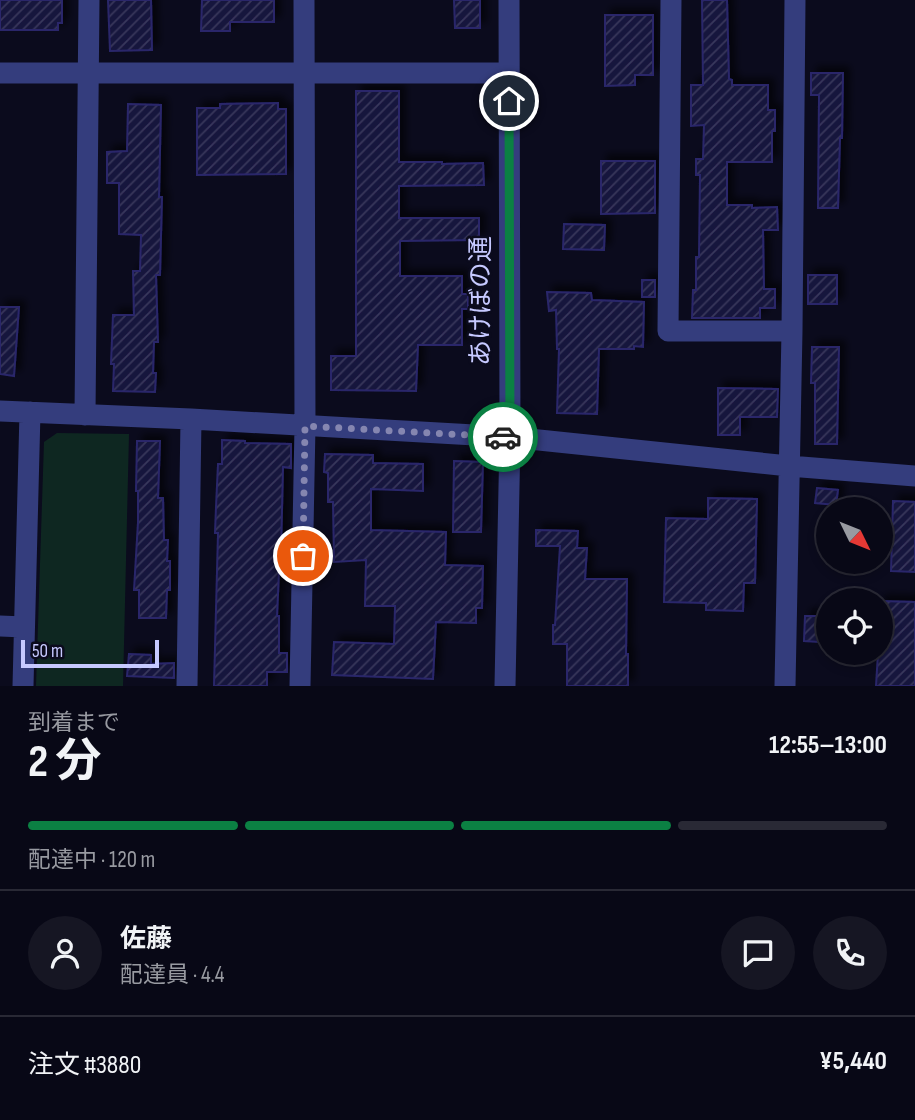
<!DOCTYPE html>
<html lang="ja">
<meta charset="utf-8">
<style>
body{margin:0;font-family:"Sofia Sans Condensed","Noto Sans JP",sans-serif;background:#161623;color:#f1f3f6;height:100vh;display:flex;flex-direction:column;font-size:26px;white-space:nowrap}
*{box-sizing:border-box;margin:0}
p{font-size:23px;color:#989aa1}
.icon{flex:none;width:38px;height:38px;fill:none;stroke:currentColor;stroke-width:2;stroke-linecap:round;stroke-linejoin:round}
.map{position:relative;height:686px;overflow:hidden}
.sheet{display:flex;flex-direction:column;background:#080816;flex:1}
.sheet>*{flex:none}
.needle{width:46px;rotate:133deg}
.buttons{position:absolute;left:816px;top:497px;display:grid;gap:14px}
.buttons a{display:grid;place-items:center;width:77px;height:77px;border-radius:50%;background:#080816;box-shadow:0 4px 10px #0003,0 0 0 2px #292935;font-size:35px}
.scale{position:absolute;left:21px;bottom:18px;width:138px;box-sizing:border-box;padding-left:7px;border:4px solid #c6c9ff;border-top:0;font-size:19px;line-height:24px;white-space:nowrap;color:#c6c9ff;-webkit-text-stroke:5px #0b0b1d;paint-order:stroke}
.pin{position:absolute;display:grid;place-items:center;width:60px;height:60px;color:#fff;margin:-30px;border:4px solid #fff;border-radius:50%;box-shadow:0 2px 7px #0007}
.courier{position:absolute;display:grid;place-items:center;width:70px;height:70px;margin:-35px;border:5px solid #0b8043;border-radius:50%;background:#fff;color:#222;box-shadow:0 2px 9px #0007}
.overview em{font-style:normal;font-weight:700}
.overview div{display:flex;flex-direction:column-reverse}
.overview{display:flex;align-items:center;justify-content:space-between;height:119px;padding:0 28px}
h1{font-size:46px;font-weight:700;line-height:52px}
.bar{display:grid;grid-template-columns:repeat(4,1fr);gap:10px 7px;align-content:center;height:84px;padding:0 28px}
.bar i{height:9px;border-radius:5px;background:#292935}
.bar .selected{background:#0b8043}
.bar p{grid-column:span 4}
.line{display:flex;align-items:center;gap:18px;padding:0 28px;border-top:2px solid #292935}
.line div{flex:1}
.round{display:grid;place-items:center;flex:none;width:74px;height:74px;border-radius:37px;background:#161623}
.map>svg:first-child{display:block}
</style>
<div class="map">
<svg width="915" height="686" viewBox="0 0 915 686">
<defs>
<pattern id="building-hatch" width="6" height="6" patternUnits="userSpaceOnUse" patternTransform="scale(1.75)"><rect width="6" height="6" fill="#18163e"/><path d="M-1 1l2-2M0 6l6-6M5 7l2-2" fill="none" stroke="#38375b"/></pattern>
<filter id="shadow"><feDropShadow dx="6" dy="-6" stdDeviation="3.5" flood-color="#0009"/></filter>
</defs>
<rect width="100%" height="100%" fill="#0b0b1d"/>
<path fill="#0e2721" d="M57,433L129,434L123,686H36L44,442Z"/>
<path fill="url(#building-hatch)" stroke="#29276b" stroke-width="2" filter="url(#shadow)" d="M0,0H62V23H58V30H0Z
M108,0H151L152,50L110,51Z
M202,0H274V22H230V31H201Z
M454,0H480V28H455Z
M702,0H727L729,79L732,80V85H768V110H775V131H772V162H727V205H752V208L777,207L778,230H763L764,289H775V308H760V318H692L693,290H696V257H699L700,175H696V159H703L704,125L691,126V85H703Z
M605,15H653V75H635V85L605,86Z
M811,73H843L842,138H840L838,208H818L819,95H811Z
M356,91H399V162H442V164L483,163L484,185L399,186V218H479V240L400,241V276H462V294H468V309H462V345H418L416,391L331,390V356H356Z
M278,103V109H286V174L197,175V108H220V104Z
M128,104L161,105L159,197H162L160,275H156L158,342H154L153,373H156L155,392L113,391L114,364H111L113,315H134L133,271H140L141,235L119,234V183H107V152L127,151Z
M601,161H655V213L601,214Z
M564,224L605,225L604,250L563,249Z
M808,275H837V304H808Z
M642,280H655V297H642Z
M547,292L591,293L592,300L644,302L643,347L634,346V349H599L597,414L557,413L559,349H557L556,310L549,311Z
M0,307H19L14,376L0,374Z
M812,347H839L837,444H815V383H811Z
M718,388L778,389L777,417H740V435H718Z
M222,440L245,441V443L291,444V468L283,467L282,510L281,551H288V572H279L277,616H279V653H287V672H267V686H214L218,533H215L216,507L218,464H222Z
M137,441H160L158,498H163L164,540H168L167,561H170V590H167L166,618H139V590H134L138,522V491H136Z
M325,454L373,455V463L423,464V491L371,489V530L446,532L445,565L483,566L482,608H476V623L436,622L433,679L332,675L334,642L394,644L395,606H365L366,560L334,562L333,502H328V473L324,472Z
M454,461L483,462L481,532H453Z
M817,488L838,490L836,505L815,503Z
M708,498L757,499L755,583H744L743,611L706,610V603L664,602L666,518L708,519Z
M893,501L915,502V572L891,571Z
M536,530L578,531L577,548H587L585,579H627L626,654H628V686H567V644H553V625H555L560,546H536Z
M880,601L915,602V686H876L878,653H880Z
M805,616H820L819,642L804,641Z
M129,654L151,655V664L174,663V678L127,676Z"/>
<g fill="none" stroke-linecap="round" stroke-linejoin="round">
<path stroke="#343d7d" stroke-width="21" d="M671,0L668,331H792
M0,73H509
M0,411L191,419L510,437L789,466L915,476
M85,415L89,0
M0,626L24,627
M23,686L30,412
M187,686L191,419
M300,686L305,426L304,0
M505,686L510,437L509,0
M785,686L792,331L795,0"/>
</g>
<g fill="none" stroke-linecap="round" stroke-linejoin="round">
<path stroke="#8586b0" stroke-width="7" stroke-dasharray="0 12.6" d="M303,556L305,426L503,437"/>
<path stroke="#0b8043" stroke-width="9" d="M503,437H510L509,101"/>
</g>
<g text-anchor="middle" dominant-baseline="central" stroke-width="5" stroke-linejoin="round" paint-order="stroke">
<g font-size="26" fill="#c6c9ff" stroke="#0b0b1d">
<text transform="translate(481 301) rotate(-90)">あけぼの通</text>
</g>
</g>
</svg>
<div class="buttons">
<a><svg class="needle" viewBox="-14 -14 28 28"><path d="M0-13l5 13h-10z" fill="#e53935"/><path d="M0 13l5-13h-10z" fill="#989aa1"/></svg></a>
<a><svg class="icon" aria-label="locate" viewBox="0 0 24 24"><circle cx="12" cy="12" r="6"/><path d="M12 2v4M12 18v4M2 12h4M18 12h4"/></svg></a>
</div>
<div class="scale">50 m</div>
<div class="pin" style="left:303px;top:556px;background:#ea580c"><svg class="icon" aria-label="bag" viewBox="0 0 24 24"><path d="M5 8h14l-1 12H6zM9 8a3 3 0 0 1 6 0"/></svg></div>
<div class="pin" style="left:509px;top:101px;background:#1f2937"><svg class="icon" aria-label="home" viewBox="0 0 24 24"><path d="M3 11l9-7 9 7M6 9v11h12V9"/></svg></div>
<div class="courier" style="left:503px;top:437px"><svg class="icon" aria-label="car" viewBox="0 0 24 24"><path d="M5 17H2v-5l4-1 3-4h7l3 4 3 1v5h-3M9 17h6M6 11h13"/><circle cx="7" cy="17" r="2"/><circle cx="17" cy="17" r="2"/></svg></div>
</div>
<section class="sheet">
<div class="overview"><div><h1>2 分</h1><p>到着まで</p></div><em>12:55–13:00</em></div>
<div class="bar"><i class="selected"></i><i class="selected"></i><i class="selected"></i><i></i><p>配達中 · 120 m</p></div>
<div class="line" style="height:126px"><a class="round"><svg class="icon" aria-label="person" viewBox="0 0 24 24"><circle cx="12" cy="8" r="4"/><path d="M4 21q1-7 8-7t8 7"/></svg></a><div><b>佐藤</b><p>配達員 · 4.4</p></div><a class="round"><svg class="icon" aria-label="chat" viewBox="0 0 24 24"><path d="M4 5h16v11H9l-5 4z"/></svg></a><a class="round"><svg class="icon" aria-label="phone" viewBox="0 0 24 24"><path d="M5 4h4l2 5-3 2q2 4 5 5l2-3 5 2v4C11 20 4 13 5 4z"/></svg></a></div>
<div class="line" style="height:91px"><div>注文 #3880</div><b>¥5,440</b></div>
</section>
